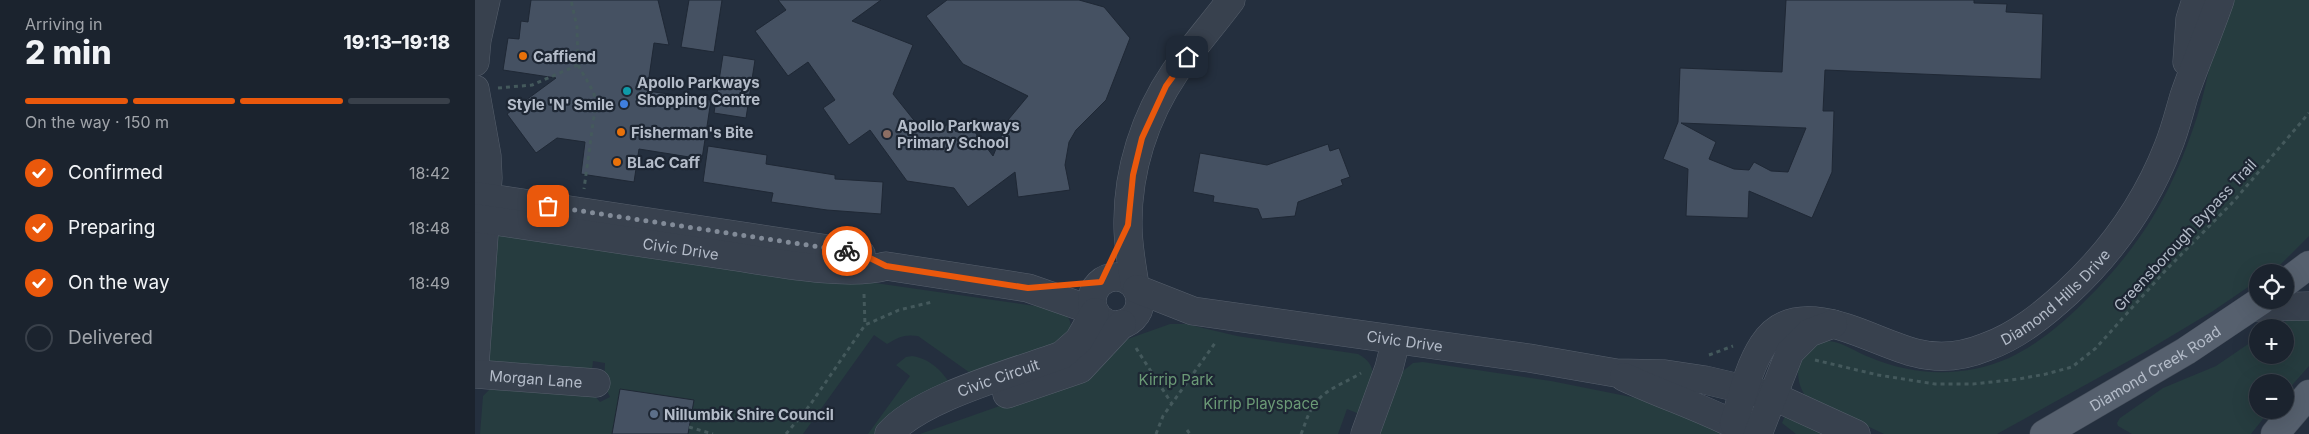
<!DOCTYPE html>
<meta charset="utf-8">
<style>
body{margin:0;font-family:Inter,sans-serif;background:#242b36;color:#f1f3f6;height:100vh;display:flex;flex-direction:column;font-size:19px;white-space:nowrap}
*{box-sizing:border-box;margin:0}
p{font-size:16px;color:#a0a4aa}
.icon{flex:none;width:28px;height:28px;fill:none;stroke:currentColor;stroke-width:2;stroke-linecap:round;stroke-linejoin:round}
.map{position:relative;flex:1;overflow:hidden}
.details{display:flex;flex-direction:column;background:#1b232e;width:475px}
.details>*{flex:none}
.buttons{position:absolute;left:1774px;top:264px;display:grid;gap:10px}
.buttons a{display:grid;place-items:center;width:45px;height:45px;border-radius:50%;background:#1b232e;box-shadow:0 5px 20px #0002,0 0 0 1px #39404a;font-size:25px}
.pin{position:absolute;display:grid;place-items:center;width:42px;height:42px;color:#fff;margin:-21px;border-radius:10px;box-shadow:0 2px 8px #0006}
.courier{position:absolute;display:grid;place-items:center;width:50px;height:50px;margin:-25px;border:4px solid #ea580c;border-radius:50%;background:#fff;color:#222;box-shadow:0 1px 6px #0007}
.headline em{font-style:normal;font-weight:800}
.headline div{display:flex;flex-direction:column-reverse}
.headline{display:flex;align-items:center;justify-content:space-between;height:85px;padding:0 25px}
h1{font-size:32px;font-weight:800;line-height:38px}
.bar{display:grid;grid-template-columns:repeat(4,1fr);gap:8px 5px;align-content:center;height:60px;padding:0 25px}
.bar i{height:6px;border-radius:4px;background:#39404a}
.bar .current{background:#ea580c}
.bar p{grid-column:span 4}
ol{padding:0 25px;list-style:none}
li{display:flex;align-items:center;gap:15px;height:55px}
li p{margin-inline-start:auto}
li .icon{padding:5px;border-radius:50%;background:#ea580c;color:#fff;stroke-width:4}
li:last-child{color:#a0a4aa}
li i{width:28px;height:28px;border:2px solid #39404a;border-radius:50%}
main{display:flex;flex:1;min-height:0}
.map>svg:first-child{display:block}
</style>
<main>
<section class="details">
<div class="headline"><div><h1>2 min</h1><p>Arriving in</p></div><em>19:13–19:18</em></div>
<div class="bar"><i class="current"></i><i class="current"></i><i class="current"></i><i></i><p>On the way · 150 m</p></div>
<ol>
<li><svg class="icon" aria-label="check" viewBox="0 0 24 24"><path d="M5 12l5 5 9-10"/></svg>Confirmed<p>18:42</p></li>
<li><svg class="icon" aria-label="check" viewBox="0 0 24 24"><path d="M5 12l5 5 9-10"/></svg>Preparing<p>18:48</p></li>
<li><svg class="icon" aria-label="check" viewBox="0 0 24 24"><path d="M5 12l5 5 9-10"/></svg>On the way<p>18:49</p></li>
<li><i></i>Delivered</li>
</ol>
</section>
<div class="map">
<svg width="1834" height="434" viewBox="0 0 1834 434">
<rect width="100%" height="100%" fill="#242f3e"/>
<path fill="#263c3f" d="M1753,0H1834V236L1806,264L1794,272H1782V281L1738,311L1668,353L1522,434H1409L1331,397C1316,376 1322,343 1352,341C1366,341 1381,352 1394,357C1438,376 1489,378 1534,358C1562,345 1588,323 1609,302C1667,245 1697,194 1722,117C1734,78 1739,38 1753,0Z
M23,233L212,256L574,308C595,314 601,320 591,342L498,375L443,336C430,334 423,337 412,344L399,335L328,434H5L8,396L18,386L119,395L125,402L135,397L129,384L130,363L118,361L117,370L9,365L16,242Z
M1818,318H1834V366L1810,393V382H1782V410H1795L1776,434H1657L1643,426L1642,423L1645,418L1688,388L1741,366L1782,338V355H1810V328L1798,327Z
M695,324H711L762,336L883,354C910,368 894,392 887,415L872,409L863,434H445L536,402L650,340Z
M437,356C453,358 467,370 475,384L404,434H393L435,376L421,365L431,357Z
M948,362L1076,381L1166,399L1249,434H900L923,375L938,363Z
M1310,416L1351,434H1321L1307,423Z"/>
<path fill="#455162" stroke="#1f2835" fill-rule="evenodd" d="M56,0H183L194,45L179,43L172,91L236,100L227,159L164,149L159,182L106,174L110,142L82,138L61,153L32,114L81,78L28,70L33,38L44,39L46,21L53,22Z
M214,0H247L239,52L206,47Z
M303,0H406L377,21L438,45L418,94L442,124L468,127L475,123L481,132L493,123L518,156L533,120L553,96L488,64L451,16L472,0H604L629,7L655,38L631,100L601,130L594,142L590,165L595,190L543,197L540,172L493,207L479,188L432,181L395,130L374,145L348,108L360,100L333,62L313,76L280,31L311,10Z
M1311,0H1499V3L1532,4L1531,12L1568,14L1566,79L1350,70L1348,111H1359L1357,172L1337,218L1274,191L1273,218L1211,216L1213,169L1188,159L1203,122L1205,68L1307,72ZM1206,123L1331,128L1313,172L1296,171L1279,162L1274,170L1259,169L1234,159L1241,142Z
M248,55L280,60L271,118L239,113Z
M853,144L855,151L864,148L875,177L866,180L868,185L823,202L820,216L787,219L783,209L738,202L739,196L718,192L725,153L792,165Z
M233,146L292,155L291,164L360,175V179L408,182L406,214L352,210L296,202L298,193L228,182Z
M145,389L219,400L213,434H137Z"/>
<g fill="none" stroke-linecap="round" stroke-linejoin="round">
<defs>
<g id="minor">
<path d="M0,62L2,40L11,0"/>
<path d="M1712,62L1715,19L1721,0"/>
<path d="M0,89L12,156L13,178L0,363"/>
<path d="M0,196L386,254"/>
<path id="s1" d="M0,218C85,231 171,243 256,256C296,262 374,277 411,266L553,288L619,311"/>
<circle cx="641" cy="301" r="24"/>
<path d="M660,286C657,266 653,246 653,226C652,171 670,116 700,72C718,47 738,24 756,0"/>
<path id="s2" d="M662,289L718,311L1054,358L1141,373L1190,374L1230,380L1298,396L1381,434"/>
<path d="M1778,307L1834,306"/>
<path id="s3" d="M0,374L121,383"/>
<path d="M1149,377C1192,397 1237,411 1278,434"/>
<path d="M532,394L605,369L647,324"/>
<path id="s4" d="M1259,423C1267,398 1273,368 1288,345C1323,291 1395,342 1441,353C1464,359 1489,356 1511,347C1542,336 1569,314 1593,292C1637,251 1671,203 1693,147C1700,130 1704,113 1709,96C1720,64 1734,32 1745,0"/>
<path id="s5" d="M414,434C446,397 539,373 587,355L604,340L620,312"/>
<path d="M890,434L914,368L921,340"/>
<path d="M1283,434L1315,352L1334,333L1358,324"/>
</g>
<g id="major">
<path d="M1810,283L1834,265"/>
<path id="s6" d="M1569,434L1711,351L1787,300"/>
<path d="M1800,434L1834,394"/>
</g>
</defs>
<use href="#minor" stroke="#565f6c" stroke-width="29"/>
<use href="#major" stroke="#414a57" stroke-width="29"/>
<path stroke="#44595c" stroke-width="3" stroke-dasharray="4 4" stroke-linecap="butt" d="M103,65L118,91L121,101L109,189
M23,88L57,85L103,65L102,27L96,0
M389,294L390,325
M661,348L697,404
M1234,355L1258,346
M1340,360L1403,375L1460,384H1498L1544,379L1571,374L1597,367L1621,348L1690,271L1758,202L1834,113
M214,427L238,434
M712,430L715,434
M311,434L335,405L390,325L424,310L457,302
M681,434L688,416L740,343
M826,434C830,425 832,416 837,408C848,389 869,384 886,373"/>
<use href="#minor" stroke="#38414e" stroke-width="28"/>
<use href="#major" stroke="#56606e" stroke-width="28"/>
</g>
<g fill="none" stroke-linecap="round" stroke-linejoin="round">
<path stroke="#828b98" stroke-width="5" stroke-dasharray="0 9" d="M73,206L372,251"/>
<path stroke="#ea580c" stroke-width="6" d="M372,251L391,256L411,266L553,288L626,282L653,225L658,175L667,138L691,86L712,57"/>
</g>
<g fill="#e8710a" stroke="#1d2633" stroke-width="2">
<circle cx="48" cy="56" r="5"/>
<circle cx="146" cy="132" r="5"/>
<circle cx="142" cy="162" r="5"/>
</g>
<circle fill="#0f9aa8" stroke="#1d2633" stroke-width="2" cx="152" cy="91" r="5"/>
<circle fill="#3f7fe0" stroke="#1d2633" stroke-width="2" cx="149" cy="104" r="5"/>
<circle fill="#8d6e63" stroke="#1d2633" stroke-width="2" cx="412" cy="134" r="5"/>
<circle fill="#5c6f8a" stroke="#1d2633" stroke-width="2" cx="179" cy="414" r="5"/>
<g text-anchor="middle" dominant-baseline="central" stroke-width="4.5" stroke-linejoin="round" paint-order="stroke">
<g font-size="15" font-weight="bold" fill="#b4bcc9" stroke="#1d2633" text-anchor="start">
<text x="58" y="56">Caffiend</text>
<text x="162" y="82">Apollo Parkways<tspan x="162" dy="17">Shopping Centre</tspan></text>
<text x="139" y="104" text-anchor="end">Style 'N' Smile</text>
<text x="422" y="125">Apollo Parkways<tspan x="422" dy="17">Primary School</tspan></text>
<text x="156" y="132">Fisherman's Bite</text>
<text x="152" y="162">BLaC Caff</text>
<text x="189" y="414">Nillumbik Shire Council</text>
</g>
<g font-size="15" fill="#b4bcc9" stroke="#1d2633">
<text transform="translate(1710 235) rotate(-47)">Greensborough Bypass Trail</text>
<text stroke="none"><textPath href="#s1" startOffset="208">Civic Drive</textPath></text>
<text stroke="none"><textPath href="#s4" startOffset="408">Diamond Hills Drive</textPath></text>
<text stroke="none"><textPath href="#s2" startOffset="274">Civic Drive</textPath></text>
<text stroke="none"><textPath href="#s6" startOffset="129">Diamond Creek Road</textPath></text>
<text stroke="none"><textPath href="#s3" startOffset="61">Morgan Lane</textPath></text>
<text stroke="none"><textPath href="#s5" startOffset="124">Civic Circuit</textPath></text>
</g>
<g font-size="15" fill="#6b9a76" stroke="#1d2633">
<text x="701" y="379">Kirrip Park</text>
<text x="786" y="403">Kirrip Playspace</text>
</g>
</g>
</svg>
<div class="buttons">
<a><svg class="icon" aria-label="locate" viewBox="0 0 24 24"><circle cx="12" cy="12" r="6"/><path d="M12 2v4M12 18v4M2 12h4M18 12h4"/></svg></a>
<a>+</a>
<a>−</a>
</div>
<div class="pin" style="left:73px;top:206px;background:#ea580c"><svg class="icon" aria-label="bag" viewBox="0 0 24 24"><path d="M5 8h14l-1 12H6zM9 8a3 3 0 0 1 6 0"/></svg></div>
<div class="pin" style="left:712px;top:57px;background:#1f2937"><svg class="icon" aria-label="home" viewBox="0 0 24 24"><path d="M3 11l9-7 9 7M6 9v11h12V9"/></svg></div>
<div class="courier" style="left:372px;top:251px"><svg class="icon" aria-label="bike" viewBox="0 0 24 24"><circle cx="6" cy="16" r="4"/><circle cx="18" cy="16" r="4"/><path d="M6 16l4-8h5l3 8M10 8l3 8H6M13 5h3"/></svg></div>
</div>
</main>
